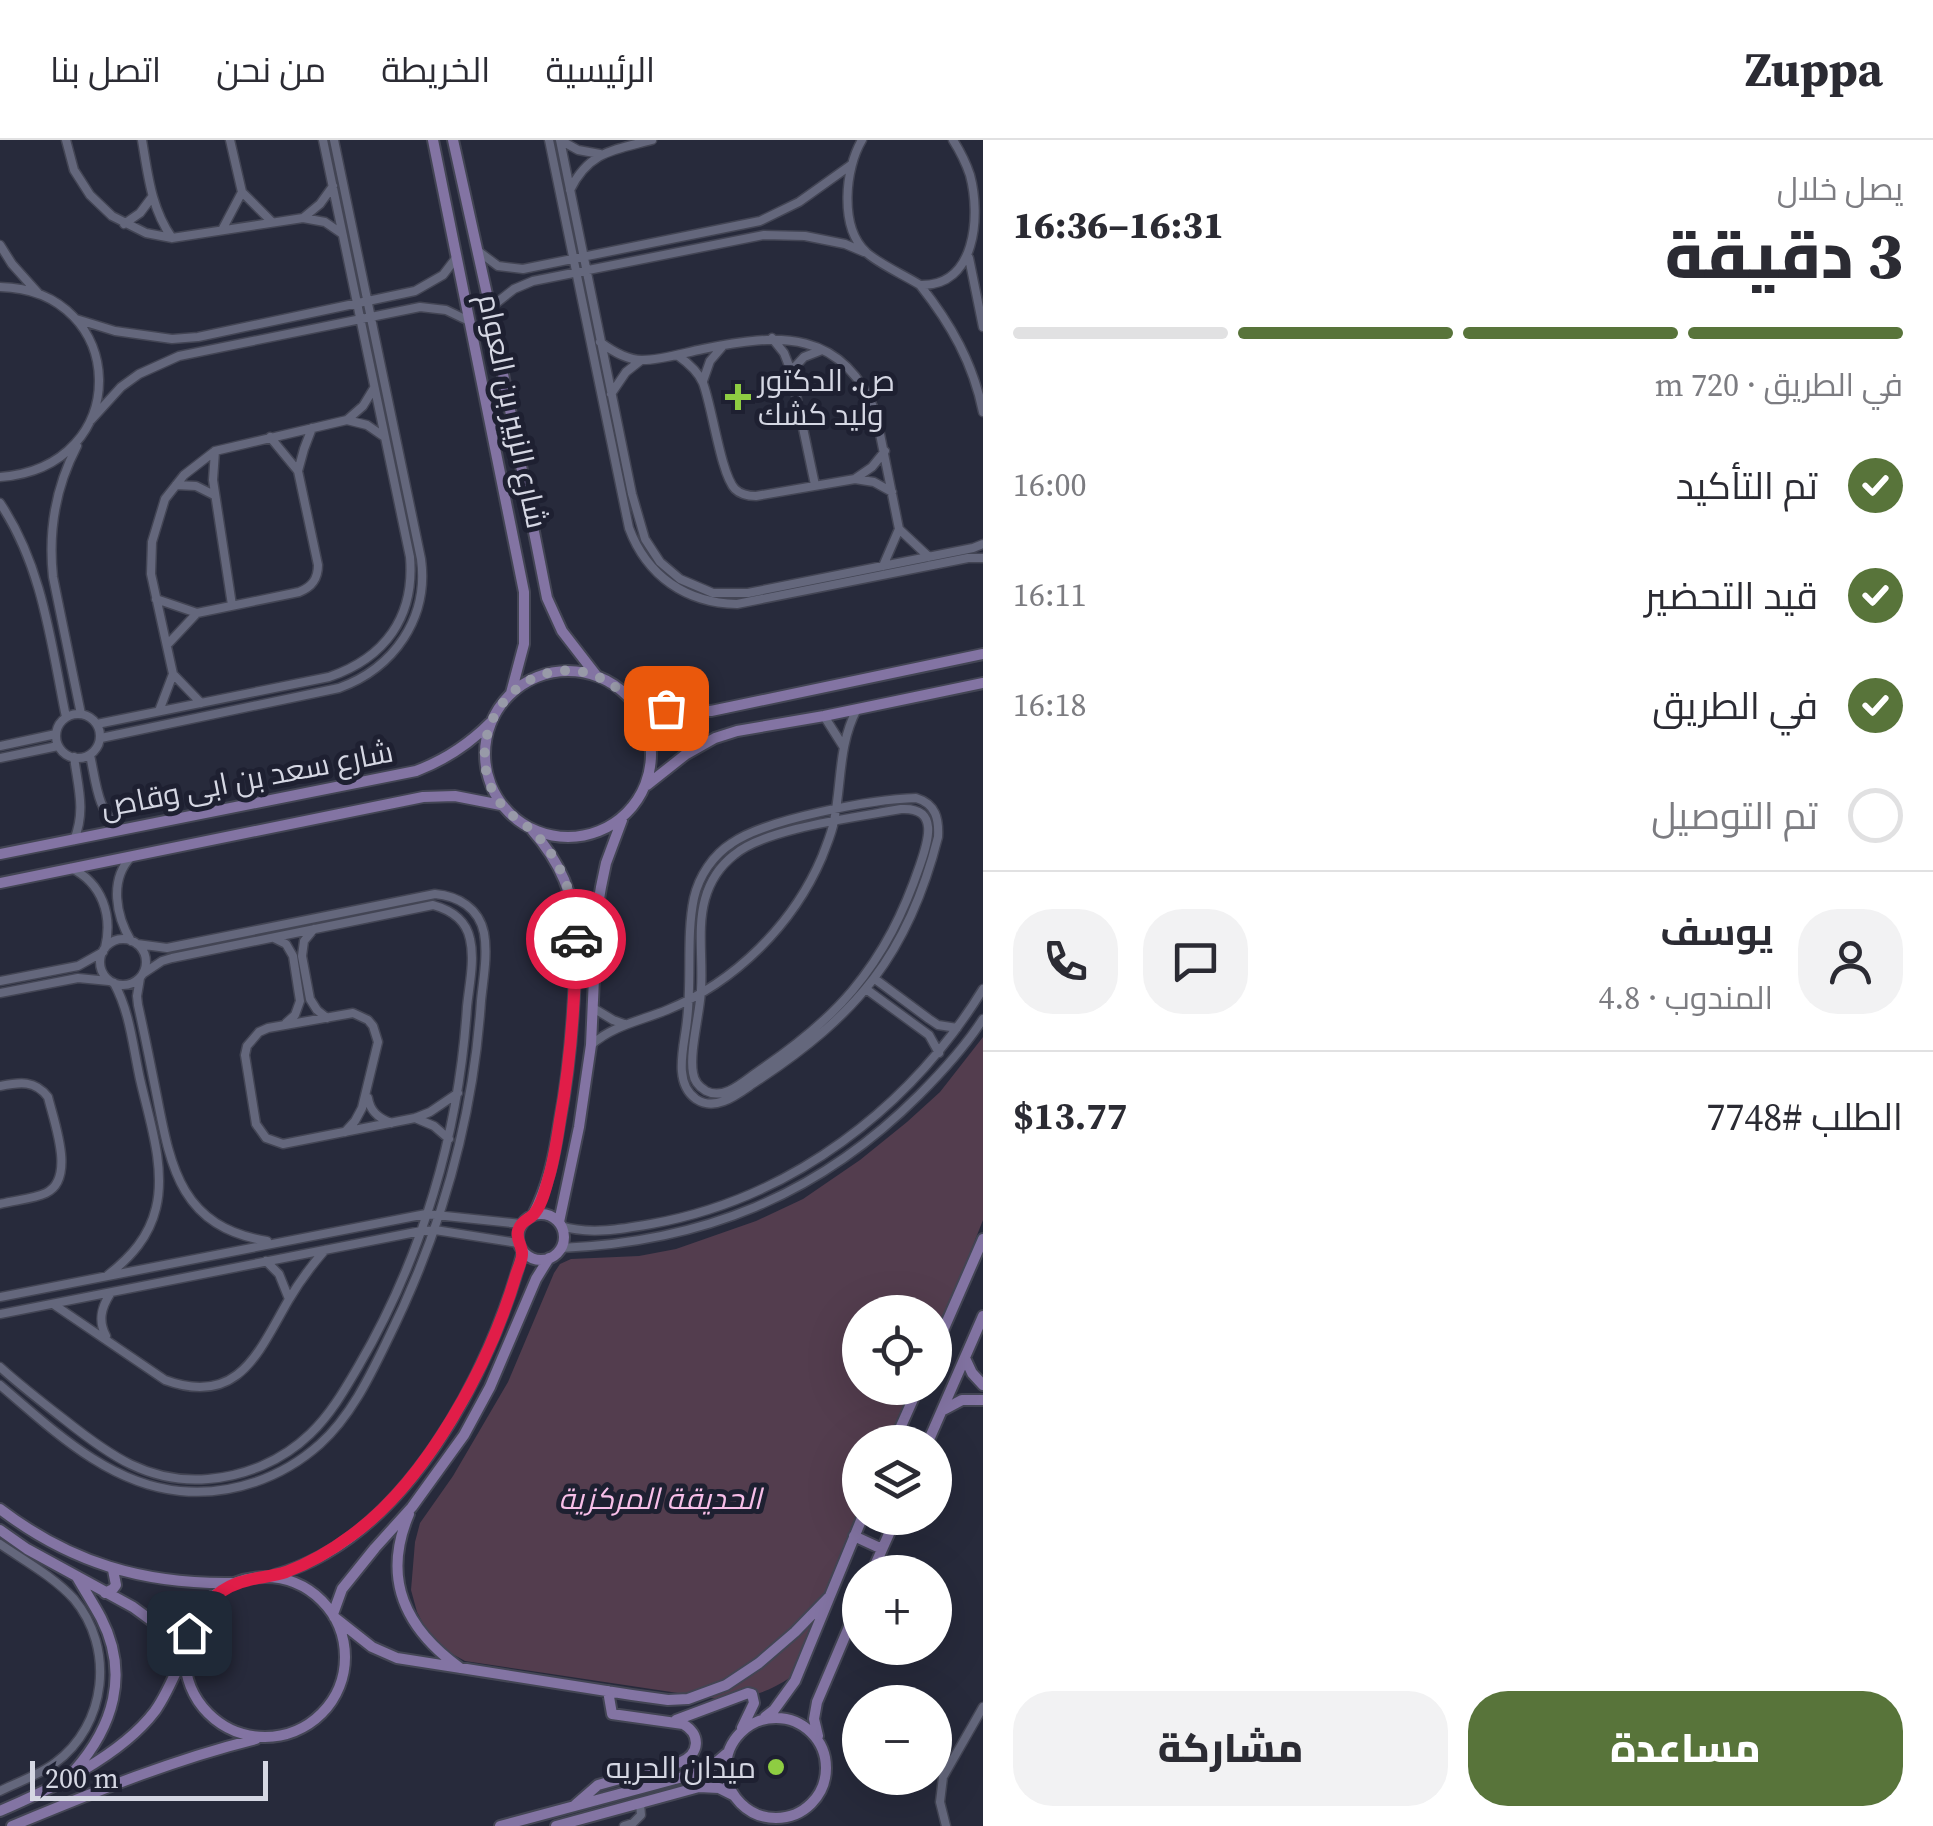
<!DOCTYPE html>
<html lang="ar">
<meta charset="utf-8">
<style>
body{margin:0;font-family:"Source Serif 4",Cairo,serif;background:#f2f2f3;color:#2b2b33;direction:rtl;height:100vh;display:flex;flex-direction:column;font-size:38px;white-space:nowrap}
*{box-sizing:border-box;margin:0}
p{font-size:32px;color:#7c7c81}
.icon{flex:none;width:55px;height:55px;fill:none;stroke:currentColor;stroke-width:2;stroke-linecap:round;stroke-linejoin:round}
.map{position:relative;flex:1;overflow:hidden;direction:ltr}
.drawer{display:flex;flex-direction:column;background:#fff;width:950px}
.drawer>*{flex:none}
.controls{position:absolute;left:842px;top:1155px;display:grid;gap:20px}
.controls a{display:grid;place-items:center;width:110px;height:110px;border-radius:50%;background:#fff;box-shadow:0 10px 40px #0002;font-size:50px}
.scale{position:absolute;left:30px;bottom:25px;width:238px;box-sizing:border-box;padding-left:10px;border:5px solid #d5d7e3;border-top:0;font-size:28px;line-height:35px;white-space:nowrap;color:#d5d7e3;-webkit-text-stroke:8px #1e2031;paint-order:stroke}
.pin{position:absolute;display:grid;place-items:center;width:85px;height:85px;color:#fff;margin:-42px;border-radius:20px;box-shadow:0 5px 15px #0006}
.courier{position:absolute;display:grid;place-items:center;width:100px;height:100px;margin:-50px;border:8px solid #e11d48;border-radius:50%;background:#fff;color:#222;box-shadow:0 2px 12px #0007}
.summary em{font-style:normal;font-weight:800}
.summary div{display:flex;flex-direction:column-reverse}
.summary{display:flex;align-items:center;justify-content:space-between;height:170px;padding:0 30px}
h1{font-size:65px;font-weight:800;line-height:75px}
.bar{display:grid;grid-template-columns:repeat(4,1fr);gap:15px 10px;align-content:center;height:120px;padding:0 30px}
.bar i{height:12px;border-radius:8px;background:#e1e1e2}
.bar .on{background:#58743a}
.bar p{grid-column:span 4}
.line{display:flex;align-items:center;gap:25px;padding:0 30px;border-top:2px solid #e1e1e2}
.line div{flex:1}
.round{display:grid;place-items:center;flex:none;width:105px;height:105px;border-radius:40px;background:#f2f2f3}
ol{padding:0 30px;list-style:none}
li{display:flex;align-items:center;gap:30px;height:110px}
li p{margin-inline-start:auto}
li .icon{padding:10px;border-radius:50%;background:#58743a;color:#fff;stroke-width:4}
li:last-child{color:#7c7c81}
li i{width:55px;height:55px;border:5px solid #e1e1e2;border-radius:50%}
.primary-button{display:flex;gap:20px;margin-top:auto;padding:20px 30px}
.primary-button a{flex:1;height:115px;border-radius:40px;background:#58743a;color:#fff;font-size:40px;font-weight:800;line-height:115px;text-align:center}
.primary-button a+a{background:#f2f2f3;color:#2b2b33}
header{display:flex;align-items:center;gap:60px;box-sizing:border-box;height:140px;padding:0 50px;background:#fff;border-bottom:2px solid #e1e1e2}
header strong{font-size:48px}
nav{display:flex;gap:55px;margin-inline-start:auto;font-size:35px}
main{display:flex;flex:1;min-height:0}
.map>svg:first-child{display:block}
</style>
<header>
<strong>Zuppa</strong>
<nav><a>الرئيسية</a><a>الخريطة</a><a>من نحن</a><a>اتصل بنا</a></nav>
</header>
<main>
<section class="drawer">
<div class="summary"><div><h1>3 دقيقة</h1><p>يصل خلال</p></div><em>16:31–16:36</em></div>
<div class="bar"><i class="on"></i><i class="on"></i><i class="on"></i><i></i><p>في الطريق · 720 m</p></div>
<ol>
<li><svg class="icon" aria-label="check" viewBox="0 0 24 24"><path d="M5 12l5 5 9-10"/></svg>تم التأكيد<p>16:00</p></li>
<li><svg class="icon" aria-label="check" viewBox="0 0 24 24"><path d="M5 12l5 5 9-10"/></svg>قيد التحضير<p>16:11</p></li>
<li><svg class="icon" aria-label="check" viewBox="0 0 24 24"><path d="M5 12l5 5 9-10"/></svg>في الطريق<p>16:18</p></li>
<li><i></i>تم التوصيل</li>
</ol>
<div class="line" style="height:180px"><a class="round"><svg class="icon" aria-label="person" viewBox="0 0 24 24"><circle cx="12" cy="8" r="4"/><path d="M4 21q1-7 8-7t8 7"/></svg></a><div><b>يوسف</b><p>المندوب · 4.8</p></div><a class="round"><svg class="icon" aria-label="chat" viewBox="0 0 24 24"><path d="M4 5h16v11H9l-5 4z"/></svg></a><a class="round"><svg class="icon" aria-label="phone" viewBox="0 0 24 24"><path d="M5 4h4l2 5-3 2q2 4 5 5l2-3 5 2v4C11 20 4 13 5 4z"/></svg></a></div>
<div class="line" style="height:130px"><div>الطلب #7748</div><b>$13.77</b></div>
<div class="primary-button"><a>مساعدة</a><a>مشاركة</a></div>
</section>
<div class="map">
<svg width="983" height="1686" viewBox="0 0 983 1686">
<rect width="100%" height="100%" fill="#272a3b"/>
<path fill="#533d4e" d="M983,897V1080L935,1201V1172H860V1248H915L891,1302H860V1373L791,1537C765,1554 749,1558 718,1559L465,1521L445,1510L428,1493L417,1472L411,1450L415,1402L420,1383L453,1336L508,1242L554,1133L560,1124L571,1119L639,1116L676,1109L756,1081L803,1059L860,1020L907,982L940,952Z"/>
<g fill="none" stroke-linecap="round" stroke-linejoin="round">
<defs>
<path id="street" d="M66,0L74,30L90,55L112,76L146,93L172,98L303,78L325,82L341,93
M142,0C148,35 151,68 172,98
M230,0L242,52L272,82
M549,0L629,388C647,436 686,463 737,464L968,418H983
M560,0L632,354L645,399L660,422L680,439L713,453H748L973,408L983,404
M560,0L578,10L600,14
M862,0C845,28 839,87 866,112C877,123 906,136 920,145C976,147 981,76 970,35C966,23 960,11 953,0
M570,50C589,11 614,10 652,0
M303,78L320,64L333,46
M124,84L140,73L152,57
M222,90L242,52
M0,105L12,124L38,153
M478,111L498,126L523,129L760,81L799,62L851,25
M969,118L983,187
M920,145C951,184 973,223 983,272
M0,147C129,150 135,327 0,337
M490,168L514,149L533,141L764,95L805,96L845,104L864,112
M76,179L115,191L172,199L198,197L415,151L443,135L456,118
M772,198L784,213L791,231L815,345
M600,202C612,211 627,220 642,220C662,220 683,213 703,209C778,193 844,189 876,274L899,389L929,417
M677,215C687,222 698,231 703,243C712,266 721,335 735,349C741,355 748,356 756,356L855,339L874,342L892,352
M791,231L804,217L822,210
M703,241L710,221L722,207
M611,254L626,232L640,221
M91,280L121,247L139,234L179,216L420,167L446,170L469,181
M347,280L367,285L383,296
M77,306C55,348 48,390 53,437L81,574
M215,311L213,340L232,465
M298,331L304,309L312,288
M856,338L872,327L885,311
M176,345L196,346L214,355
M0,363C43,427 51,504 66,577
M883,426L899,389
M156,459L197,473
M167,505L197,473L299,452C312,447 318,439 318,425L298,331L270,297
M201,563L173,534L151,434L152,402L165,359L184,335L215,311L347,280L363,266L374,248
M159,571L173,534
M56 596a22 22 0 1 1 44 0a22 22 0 1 1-44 0Z
M824,576L843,606
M97,584L329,537C385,518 415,477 410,417L323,0
M101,598L339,548C394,528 429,478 421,419L334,0
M0,606L56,594
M90,615C96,642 97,672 121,690
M74,617C78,647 86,671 74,700
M0,618L58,606
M916,658C936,664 939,679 938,697C908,815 857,875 757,941C740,952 717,973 696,959C672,942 685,904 687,880C692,840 686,796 694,758C699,736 713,715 732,703C766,679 874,659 916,658Z
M901,669C940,667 928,702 920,725C904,772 884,813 852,851C825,883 794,907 760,930C745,940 725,961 706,951C699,947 694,941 693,933C689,912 700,873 701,850C703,820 697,787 705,759C710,741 720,726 734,715C765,688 859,677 901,669Z
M131,717C109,740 116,776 131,801
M71,728C102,743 113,775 105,808
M314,789L304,801L302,816L310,859L317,870L327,878
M274,798L286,804L293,816L300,861L295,875L286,883
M100 822a23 23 0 1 1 46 0a23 23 0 1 1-46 0Z
M140,838L137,856L138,865C145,896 151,927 157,957C171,1030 182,1087 267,1101
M875,839L929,879L938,885L957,888
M0,841L78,826L103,812
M866,849L929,895L939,913
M0,853L78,838L109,841
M593,868L613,880L624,884
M591,905C614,885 640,881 667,870C735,842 793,785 822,717C826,706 832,693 834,681C842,642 838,605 857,569
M0,946C20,942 35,940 48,957C54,982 76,1039 46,1053C33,1059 15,1060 0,1064
M368,958C370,971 378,978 391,983
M415,978L434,986L449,999
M345,992L355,981L362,968L378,902L373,886L368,880L353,873L268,888L259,892L247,906L245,915L256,984L266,998L283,1004L415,978L430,972L458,953
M561,1086C589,1095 623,1089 651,1084C791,1059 910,968 983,849
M561,1108C702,1102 818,1056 919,955C942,932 965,907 983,879
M266,1121L279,1134L289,1159
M108,1135C131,1117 149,1097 156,1068C166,1027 149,979 140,939C133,907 130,872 114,843
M0,1157L426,1074L521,1084
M53,1164L165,1240C238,1267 258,1213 288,1161C299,1142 311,1126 325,1110
M0,1174L421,1091L435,1090L518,1103
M106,1196C98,1181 101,1168 110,1154
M0,1227C21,1246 43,1263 65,1280C109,1315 149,1344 208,1339C245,1336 282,1321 310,1294C330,1275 344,1251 358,1227C422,1118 459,993 467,867C469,846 475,820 470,799C466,780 451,770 433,765L172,818L162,821L144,833
M0,1245C53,1290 108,1344 180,1351C231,1356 282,1338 320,1304C350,1277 369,1238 386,1203C440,1095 473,982 481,861C483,840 488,815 484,793C479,768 458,756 435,754L167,808L137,804
M0,1404C25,1421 54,1437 74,1459C115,1508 107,1585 55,1623C39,1635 18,1642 0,1651
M624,1686L633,1683L641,1675L640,1664
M946,1686L940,1662L943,1637L983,1567"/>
<path id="secondary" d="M433,0L524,452V504L511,553
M453,0L490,168L547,458L562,491L596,535
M485 614a83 83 0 1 1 166 0a83 83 0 1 1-166 0Z
M632,557L666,568L711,571L983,514
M647,645L685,615L715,598L737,591L824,576L983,543
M532,690C560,722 575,755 576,797C575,860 571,923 559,985C554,1017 548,1046 533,1075
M0,714L416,631C445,620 468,605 490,583
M0,743L423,657L455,656L501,665
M518 1097a23 23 0 1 1 46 0a23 23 0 1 1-46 0Z
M559,1082L579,987L591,905L597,771L601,747L606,723L622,680
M935,1209L983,1099
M965,1218L972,1233L983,1245
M945,1269L962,1260H983
M894,1302L918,1248
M928,1302L983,1176
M0,1369C71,1423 143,1444 231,1443
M409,1374C381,1440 406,1489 460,1528
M0,1390L27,1409L133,1467L186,1506
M854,1396L882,1409
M872,1432L896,1378
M275,1435C406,1398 490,1234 523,1111
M185 1517a80 80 0 1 1 160 0a80 80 0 1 1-160 0Z
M105,1453L113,1449L116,1445L113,1430
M333,1474L342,1449L375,1408L412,1367L464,1295L490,1247L536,1139L549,1118
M334,1477L372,1507L397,1518L632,1555L668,1560L688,1559L726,1545L759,1523L795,1492L830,1456
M765,1577L774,1570L795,1541L862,1378
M726 1628a50 50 0 1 1 100 0a50 50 0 1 1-100 0Z
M676,1580L748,1553L752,1554L754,1563L742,1588
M818,1596L814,1579L817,1562L860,1461
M74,1631C113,1587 130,1534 101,1478C94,1465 85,1451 77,1437
M575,1665L598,1645L681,1622C700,1614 701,1594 683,1584L612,1574L608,1551
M0,1671C51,1649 121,1616 155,1571C167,1554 175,1534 183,1516
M12,1686C92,1653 171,1620 256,1599
M500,1686L694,1634L712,1626L726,1614
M556,1686L699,1647L719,1648L733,1655"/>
</defs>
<use href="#street" stroke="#434554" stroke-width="11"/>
<use href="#secondary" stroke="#434554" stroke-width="14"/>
<use href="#street" stroke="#64677c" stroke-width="8"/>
<use href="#secondary" stroke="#8374a3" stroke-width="10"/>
</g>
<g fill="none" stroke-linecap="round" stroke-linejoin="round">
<path stroke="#989aa8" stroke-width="10" stroke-dasharray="0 18" d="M576,799C575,767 568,739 550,712C544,704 538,695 530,689C520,680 509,675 501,664C475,631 481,581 512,553C531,535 558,527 583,532C603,536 613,547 630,556C641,562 654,564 666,568"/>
<path stroke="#e11d48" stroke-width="12" d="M189,1493C201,1466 219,1446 249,1440C261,1437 274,1436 286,1432C310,1423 332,1410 352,1395C428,1340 490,1223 516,1135C518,1129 523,1118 522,1113C522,1105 516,1100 518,1091C521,1081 527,1081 533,1075C541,1067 545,1051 548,1040C554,1021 557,1000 560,980C571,920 575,860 576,799"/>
</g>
<g fill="#8ecd42" stroke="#1e2031" stroke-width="4">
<path d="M733 242h10v10h10v10h-10v10h-10v-10h-10v-10h10z"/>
<circle cx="776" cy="1627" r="10"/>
</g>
<g text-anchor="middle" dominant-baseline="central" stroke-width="10" stroke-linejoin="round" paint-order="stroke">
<g font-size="30" fill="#d5d7e3" stroke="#1e2031" text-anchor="start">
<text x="758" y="240">ص. الدكتور<tspan x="758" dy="34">وليد كشك</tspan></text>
<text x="756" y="1627" text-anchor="end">ميدان الحريه</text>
</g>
<g font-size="30" fill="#d5d7e3" stroke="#1e2031">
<text transform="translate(513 271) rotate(78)">شارع الزبير بن العوام</text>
<text transform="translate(247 639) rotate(-11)">شارع سعد بن ابى وقاص</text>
</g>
<g font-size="30" font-style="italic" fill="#f8bfe9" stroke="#1e2031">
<text x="660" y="1358">الحديقة المركزية</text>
</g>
</g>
</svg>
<div class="controls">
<a><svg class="icon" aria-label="locate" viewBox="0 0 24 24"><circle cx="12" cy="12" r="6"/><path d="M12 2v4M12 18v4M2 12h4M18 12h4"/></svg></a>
<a><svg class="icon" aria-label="layers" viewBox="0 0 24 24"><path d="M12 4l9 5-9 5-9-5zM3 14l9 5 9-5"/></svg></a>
<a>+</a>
<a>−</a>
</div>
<div class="scale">200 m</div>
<div class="pin" style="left:666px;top:568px;background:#ea580c"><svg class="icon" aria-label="bag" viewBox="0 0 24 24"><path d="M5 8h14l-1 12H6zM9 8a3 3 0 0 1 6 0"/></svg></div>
<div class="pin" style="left:189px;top:1493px;background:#1f2937"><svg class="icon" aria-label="home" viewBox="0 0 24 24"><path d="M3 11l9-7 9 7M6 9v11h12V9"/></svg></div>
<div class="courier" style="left:576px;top:799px"><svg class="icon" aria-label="car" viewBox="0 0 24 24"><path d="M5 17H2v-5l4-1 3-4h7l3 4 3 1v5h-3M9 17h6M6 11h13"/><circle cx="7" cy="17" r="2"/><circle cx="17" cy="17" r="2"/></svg></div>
</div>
</main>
